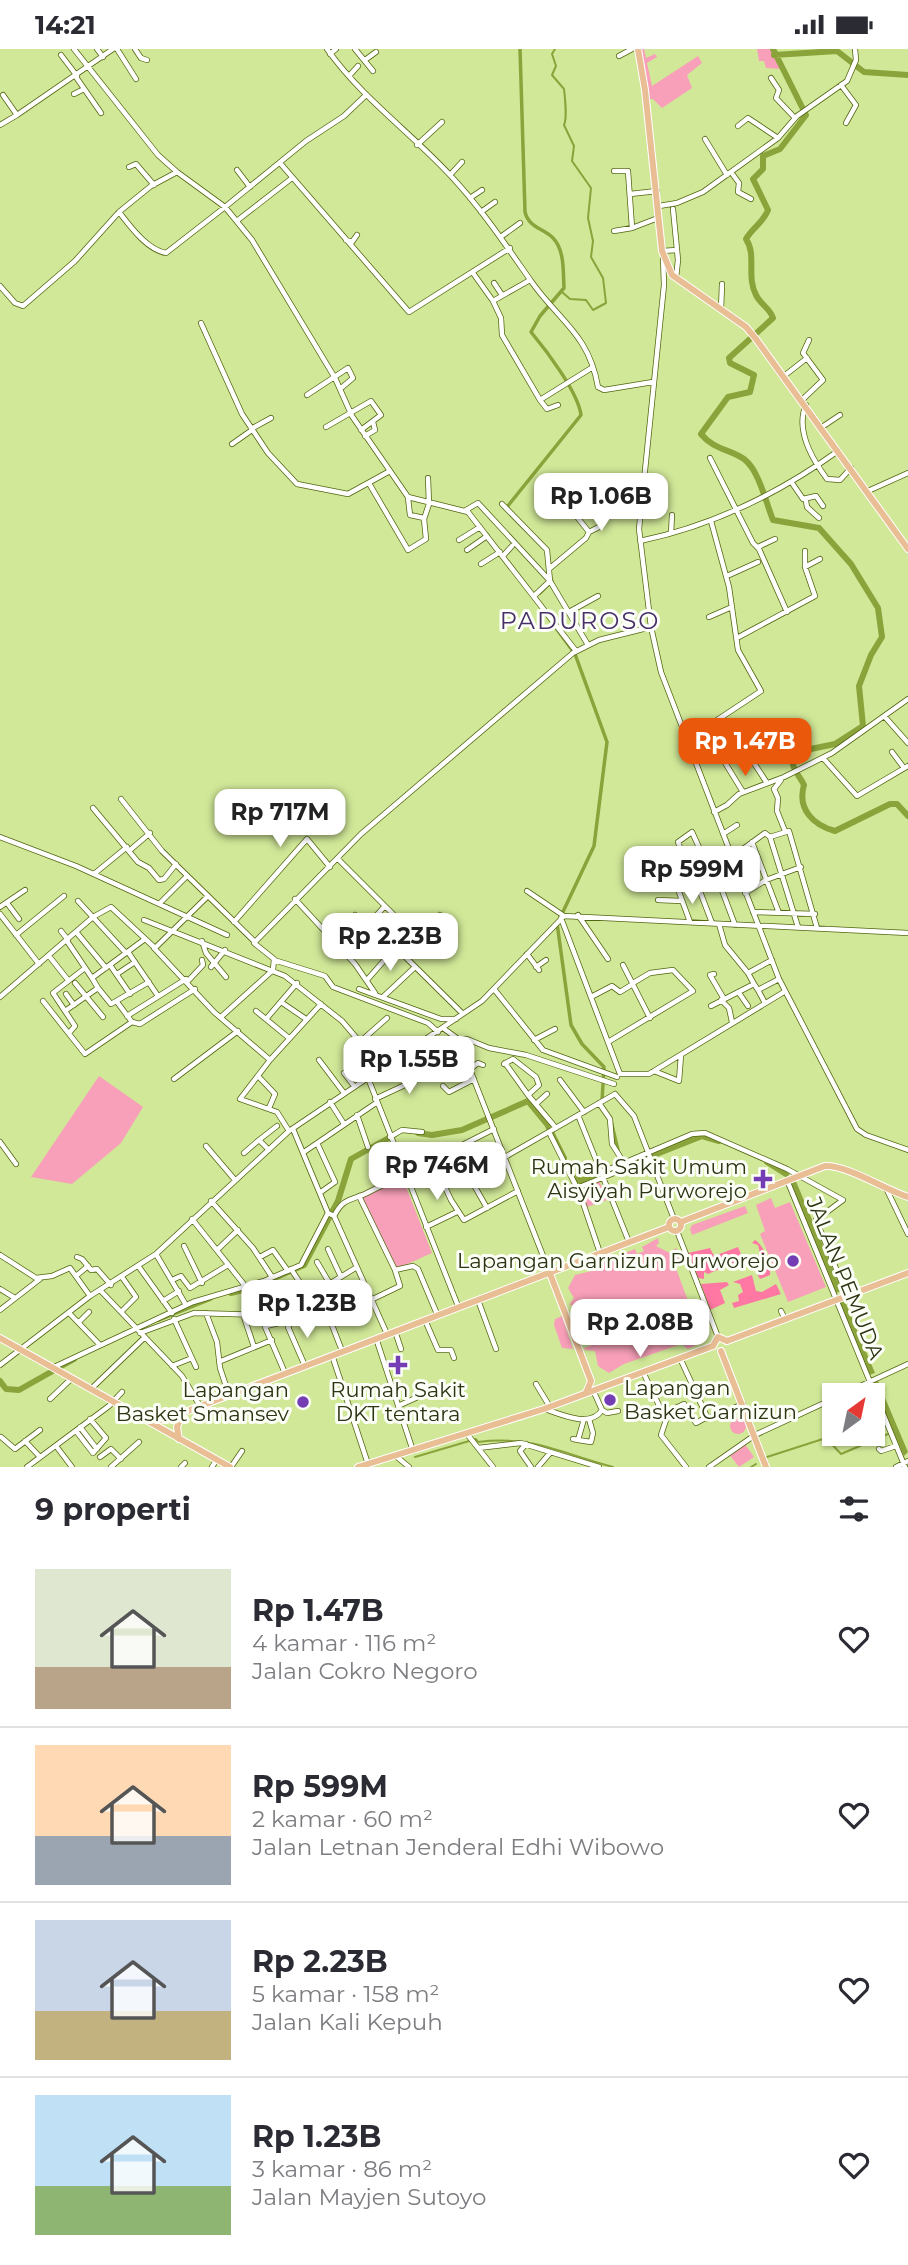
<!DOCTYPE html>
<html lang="id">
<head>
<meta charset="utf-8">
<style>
	body { margin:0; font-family:Montserrat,sans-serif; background:#f7f7f7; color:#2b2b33; height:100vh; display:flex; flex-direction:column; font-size:26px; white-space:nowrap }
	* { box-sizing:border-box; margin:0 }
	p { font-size:23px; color:#7c7c81 }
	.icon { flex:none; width:38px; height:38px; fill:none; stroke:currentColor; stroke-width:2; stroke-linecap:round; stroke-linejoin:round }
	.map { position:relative; height:1418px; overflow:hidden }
	.side { display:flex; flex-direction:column; background:#fff; flex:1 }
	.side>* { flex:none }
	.needle { width:46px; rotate:33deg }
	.tools { position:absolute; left:822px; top:1334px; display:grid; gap:14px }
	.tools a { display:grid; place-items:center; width:63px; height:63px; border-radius:0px; background:#fff; box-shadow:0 2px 5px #0004; font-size:35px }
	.price { position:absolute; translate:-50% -60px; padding:0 16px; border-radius:14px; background:#fff; color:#222; font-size:23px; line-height:46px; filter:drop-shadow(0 2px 4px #0008) }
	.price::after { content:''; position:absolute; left:50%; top:42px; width:21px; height:16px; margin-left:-10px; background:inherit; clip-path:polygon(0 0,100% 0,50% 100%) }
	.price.selected { background:#ea580c; color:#fff }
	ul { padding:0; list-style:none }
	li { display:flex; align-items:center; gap:21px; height:175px; padding:0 35px }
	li+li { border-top:2px solid #e1e1e2 }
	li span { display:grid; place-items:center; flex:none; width:196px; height:140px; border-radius:0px; color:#555 }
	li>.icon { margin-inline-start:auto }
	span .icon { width:84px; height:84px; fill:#fffc; stroke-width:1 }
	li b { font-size:30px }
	h2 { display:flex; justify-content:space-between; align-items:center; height:84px; padding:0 35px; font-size:30px }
	.status { display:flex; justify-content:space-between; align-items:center; height:49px; padding:0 35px; background:#fff; direction:ltr }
	.status svg { height:19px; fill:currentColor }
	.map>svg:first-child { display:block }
	.green { fill:#f8a0b9 }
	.forest { fill:#fe78a3 }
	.water { fill:#8aa33a }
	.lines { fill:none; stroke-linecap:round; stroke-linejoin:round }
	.stream { stroke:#8aa33a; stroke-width:2 }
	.canal { stroke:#8aa33a; stroke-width:3.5 }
	.river { stroke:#8aa33a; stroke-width:6 }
	.minor-casing { stroke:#536511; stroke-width:6 }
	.major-casing { stroke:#fff; stroke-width:8 }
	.minor { stroke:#fff; stroke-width:4.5 }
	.major { stroke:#eabe95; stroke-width:6 }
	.poi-dot { fill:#743db3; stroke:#fcfff7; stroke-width:2.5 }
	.labels { text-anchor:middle; stroke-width:6; stroke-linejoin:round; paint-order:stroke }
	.poi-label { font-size:21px; fill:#2c3414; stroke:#fcfff7; text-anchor:end }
	.street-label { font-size:21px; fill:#2c3414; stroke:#fcfff7 }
	.quarter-label { font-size:24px; letter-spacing:2px; fill:#482f69; stroke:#fcfff7 }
</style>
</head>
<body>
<div class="status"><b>14:21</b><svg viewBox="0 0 49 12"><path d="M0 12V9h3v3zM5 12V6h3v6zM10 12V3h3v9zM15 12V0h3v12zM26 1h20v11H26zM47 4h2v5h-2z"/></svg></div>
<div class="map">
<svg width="908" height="1418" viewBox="0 0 908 1418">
	<rect width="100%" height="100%" fill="#d1e898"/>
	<path class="green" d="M638,0H644L646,9L655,5L657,8L647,14L652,37L698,7L702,14L687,26L692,39L662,59L653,50H648Z
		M773,0L782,20L766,19L764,12H759L757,0Z
		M99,1027L143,1058L121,1094L72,1135L31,1128Z
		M401,1125L432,1204L394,1221L356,1146Z
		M599,1131L607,1151L584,1159L577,1139Z
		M771,1149L775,1159L790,1153L826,1238L788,1253L760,1185L765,1182L756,1156Z
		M745,1157L748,1164L692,1186L690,1180L692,1176Z
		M658,1189L659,1194L656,1197L670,1204L676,1199L680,1208L674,1214L694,1268H703L704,1284L697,1291L699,1295L688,1300L681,1295L624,1315L609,1324L598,1317L595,1302L585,1301L584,1299L592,1296L583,1279L594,1277L596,1273L591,1269L582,1276L577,1256H569L574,1249L568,1239L575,1226L600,1220L598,1214L612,1209L615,1214L620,1212L618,1207L635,1200L637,1205L644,1202L642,1198Z
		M562,1267L573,1300L562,1299L554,1276L555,1270Z
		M730 1377a8 8 0 1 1 16 0a8 8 0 1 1-16 0Z
		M744,1394L754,1408L739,1418L728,1404Z"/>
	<path class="forest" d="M755,1191C764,1196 771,1216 770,1226L760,1230L755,1221L761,1217L758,1208L760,1204L758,1196L752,1194Z
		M738,1198L743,1210L708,1225L704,1223V1230L698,1229L688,1204L710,1199L714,1207Z
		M752,1226L756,1242L762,1243L776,1235L781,1245L734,1259L732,1254L739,1252L738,1246L743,1243L740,1235L733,1233Z
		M727,1233L729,1236L720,1241L725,1254L710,1261L701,1235Z"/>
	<path class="water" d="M795,1130L842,1242L836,1244L790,1132Z
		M844,1250L875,1324L869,1326L839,1252Z
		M877,1330L908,1403L904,1407L871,1332Z"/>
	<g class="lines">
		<path class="stream" d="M555,0L552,5L556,17L552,26L564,40C565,48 567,70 564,76L574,97L572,112L591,139L588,169L593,192L591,208L603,229L606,254L593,261L586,251L570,250L562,243
			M415,1408L476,1390L478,1393C533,1386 562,1405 613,1418
			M767,1408L826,1389L841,1405L888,1385
			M751,1418L756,1415"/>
		<path class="canal" d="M507,458L581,366C578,343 546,301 531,283L540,267L564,239C563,224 565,201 553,189C543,179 529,179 525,163L520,0
			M540,544L552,532
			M534,549L575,605L607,693L594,797L561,867
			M557,874L571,976L582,995L604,1018L602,1052
			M610,1068L618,1101"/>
		<path class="river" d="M773,0L806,66L780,100L763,107V120L753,130L768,161C763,174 753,178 746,190C757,206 746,227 756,246C760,255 770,259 773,269L729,309L730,314L754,326L750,343L728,348L701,385C714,401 730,400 744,410C759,421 766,454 773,471L819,479L851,515L878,559L882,588L871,606L859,637L863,677L835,695L801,702C784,714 798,723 804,736C797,760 813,776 835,782L890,755H897L908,767
			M774,6L837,2L864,23L908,26
			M418,1084L432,1086L462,1081L528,1052L547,1075L564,1109
			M654,1106L702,1087L719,1092
			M767,1113L786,1125
			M615,1121L641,1111
			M571,1126L580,1132L605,1125
			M231,1244L251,1239L304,1216L338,1152L351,1110L394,1086
			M158,1270L210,1249
			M0,1332L6,1340L19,1341L74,1310"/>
		<g class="minor-casing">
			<path id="minor" d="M74,0L158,106L177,123
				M97,0L103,8
				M117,0L136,30
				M135,0L141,9L147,11
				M327,0C361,48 410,83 450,126C481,159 505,195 531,232C559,272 589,285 598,338L604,341L653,333
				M355,0L373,22
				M330,5L336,0
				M61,6L77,27
				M619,7L632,0
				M365,11L376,3
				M349,27L358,17
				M76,28L101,64
				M771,29L779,41L776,49L795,69
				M841,36L856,56L846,74
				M74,45L84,40
				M3,46L17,66L113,0
				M0,76L17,66
				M738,77L748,69L778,89
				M705,90L727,126
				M417,96L442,73
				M280,114L409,263L510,199
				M129,118L136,115L154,136
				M237,121L250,138
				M614,122H628L632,179
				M731,123L739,134L738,143L751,150
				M450,126L462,113
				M630,145L657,142
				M470,149L482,141
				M659,157L677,154L703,143L778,89L797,67L847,32L856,11L855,0
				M673,160L678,211L676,229
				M119,163C130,177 147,201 166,204L225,158L252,191L335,329L352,367L408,448L468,463L576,602
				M481,163L495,153
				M238,171L292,129
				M614,182L632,179L658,169
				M502,187L520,174
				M346,191L352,193L357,186
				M662,202L677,201
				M663,208L664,236L639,480L651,578L661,623L779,930L857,1080L866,1086L908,1101
				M473,224L493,252L501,269L502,286L540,351L547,360L558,356
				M494,234L502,246
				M0,237L15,254L23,257L75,212L119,163L151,137L177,123L225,158L306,92L344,67L366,46
				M493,252L530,231
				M721,261L722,235
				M201,274L242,365L268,404L297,435L348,445L390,422
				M784,327L807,309
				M307,346L348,319L353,329L340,340
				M540,351L593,318
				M802,351L823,331L803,304L809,291
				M806,356C795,381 812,410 827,430L840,431L851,419
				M326,378L371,352L381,366L361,381
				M822,378L840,366
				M251,380L271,369
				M365,387L375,381L373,373
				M232,395L252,381
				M710,409L753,494L759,500L787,563
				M428,429L429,455
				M792,434L803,450L816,447L823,457
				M370,436L408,501L426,490L424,470L429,455
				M868,442L908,424
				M408,449L410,466L424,469
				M806,452L807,458L819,469
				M502,455L547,501L550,532L588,596
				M466,461L478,454L550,532L534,547
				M589,483L601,477
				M671,484L672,466
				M459,491L480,478
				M640,492C712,477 778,445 838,402
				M758,498L775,490
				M467,501L487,487
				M503,507L512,497
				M481,515L500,503
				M805,518L820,510
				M549,520L586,489L589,483L558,444
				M727,527L758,513
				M569,563L598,547
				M709,568L732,558
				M737,589L815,547L805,518V502
				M885,668L908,694
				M690,689L761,642L738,601L729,538L711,472
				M716,699L743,743
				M892,703L904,719
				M823,709L857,747L908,717
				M752,711L767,734
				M781,731L774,740L778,749L777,762L785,782
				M121,750L162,802L208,847
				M93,759L138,813L149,819L159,831L164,830L176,815
				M714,763L727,756L739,745L784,728L832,704L908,650
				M723,785L737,776
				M0,788L76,817L227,886
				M770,788L798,878
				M752,793L779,864
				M129,802L150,784
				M732,808L765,784L770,788L789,782L817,879
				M338,810L419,891
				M94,825L127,798
				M717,828L735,876
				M692,832L678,793L692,783L713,829
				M696,832L712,874
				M527,842L564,867
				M745,844L766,831L801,818
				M295,850L355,915L375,944
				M658,851L682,852
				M78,852L126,904
				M7,854L19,870
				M160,854L187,827
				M0,858L25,841
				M753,863L815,865
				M0,865L39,915
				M578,866L608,910
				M561,869L620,1025
				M144,871L285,927L342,972L383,1020
				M234,873L307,790L330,818
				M690,873L679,843L683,835L738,823
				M371,874L463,965
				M719,875L725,896L748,924
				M61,882L68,891
				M77,884L106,919
				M16,886L64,847
				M332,890L355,866
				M67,892L92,929
				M202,892L206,904L226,928
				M254,894L274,910L273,921
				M154,899L214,963L270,1011L321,955
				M128,903L158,947
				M342,904L384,858
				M527,905L539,921
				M49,907L68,931
				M405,908L440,866
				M274,911L325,927L333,938L428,974L438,983
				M110,916L130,945
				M623,916L650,969
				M211,918L225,901
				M536,918L546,911
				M117,925L135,913
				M714,925L710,926L724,950
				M367,931L396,898
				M188,932L203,916L202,911
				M75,934L103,968
				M754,935L758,941L779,930
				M98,939L111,955L149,933
				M359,940L441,970H456
				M494,940L543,1001L617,1028
				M758,941L765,954
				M739,944L748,957
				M66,945L74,956
				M0,948L93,868L111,858L155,899L208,847L255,893L361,785L573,604L599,591L651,578
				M383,948L415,918
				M591,948L612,937L620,943L633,935
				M721,951L729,959L732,973
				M43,952L85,1005L132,973L140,975L195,940
				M117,953L132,973
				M281,953L306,970
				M711,957L754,935L748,924L772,911
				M65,962L53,944L85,919
				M256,962L289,989
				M127,967L186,930
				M221,968L273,921
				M267,969L297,934
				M443,979L458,990L549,1222
				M69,984L75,977L65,962L98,939L92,929L145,890
				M459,990H467L489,999L526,1006L614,1035
				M534,991L555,980
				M361,992L387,969
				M608,993L693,942L673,921L650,924L633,934
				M270,1011L240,1050L277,1063L289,1082
				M319,1011L344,1044
				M505,1014L528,1046
				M504,1015L513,1010L536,1028L539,1036L528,1046L556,1079
				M470,1020L478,1014L483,1016
				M654,1022L679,1032L681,1006
				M344,1024L354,1037
				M620,1025H649L784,943
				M258,1027L275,1045L269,1059
				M368,1029L458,1257
				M174,1030L238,982
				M560,1031L584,1063
				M443,1037L449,1043L474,1030
				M615,1045L634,1067L674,1170
				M375,1050L437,1021
				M330,1053L344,1075
				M537,1054L547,1045
				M599,1054L610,1070L612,1095L624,1114
				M357,1066L368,1098
				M578,1066L629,1193
				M293,1080L328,1164L334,1167L387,1285
				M549,1083L580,1145L600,1204
				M390,1088L402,1081L422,1083
				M0,1093L16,1115
				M318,1096L335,1133L321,1143
				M206,1097L235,1131
				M269,1101L259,1091L277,1077
				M304,1103L376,1054
				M244,1104L259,1091
				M505,1108L615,1045
				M432,1110L451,1151L464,1171L518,1142
				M375,1117L384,1135
				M600,1124L692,1085L705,1084L787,1120L843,1151L816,1171L847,1246
				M480,1130L473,1115L502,1101
				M787,1131L905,1418
				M475,1138L487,1159
				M577,1139L651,1109
				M886,1139L908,1185
				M359,1147L395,1221L413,1217L418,1220L437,1265
				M211,1152L253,1199L272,1228
				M334,1167C343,1150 348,1152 365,1145L494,1080
				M192,1170L250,1243L285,1324
				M426,1178L457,1163
				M677,1182L718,1288
				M184,1197L202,1234
				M328,1200L341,1228
				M217,1201L238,1181
				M156,1205L186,1256
				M0,1206L36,1229L52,1227L70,1219L90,1247
				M77,1208L82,1210L91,1221L97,1220L111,1236
				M260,1208L273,1201L288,1222
				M317,1213L330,1235
				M139,1218L172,1264
				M291,1220L320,1264L345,1253L349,1259H354L400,1237L395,1221
				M76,1227L88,1217
				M172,1231L181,1227L190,1239L228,1216
				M0,1240L15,1249
				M100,1241L182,1327L200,1357
				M308,1248L357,1218
				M478,1251L496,1300
				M163,1252L179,1242
				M0,1261L40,1230
				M781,1262L785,1270
				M121,1263L136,1248L122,1228
				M327,1263L342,1302
				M69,1264L99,1295
				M206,1264L217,1293L220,1319L229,1346
				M297,1265L288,1278L305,1317
				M244,1268L254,1298
				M174,1270L196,1318
				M425,1271L438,1301H451L454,1309
				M79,1273L89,1263
				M266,1277L279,1274L291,1254L306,1244
				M395,1282L401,1300
				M140,1284L194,1264L261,1266
				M376,1289L413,1402
				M332,1306L368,1415
				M680,1309L708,1370L743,1355
				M221,1312L272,1291
				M0,1316L90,1247L156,1205L289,1082L482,952L564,867L908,884
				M172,1317L192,1309
				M52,1319L193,1253L264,1232L301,1216L328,1164
				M643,1323L666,1371L661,1386L686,1418
				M536,1335L550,1358
				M91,1340L144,1289
				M593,1341L602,1361
				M841,1346L908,1315
				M50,1350L71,1330
				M398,1357L442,1337
				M545,1360C562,1366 591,1379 602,1361
				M602,1361L607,1364L618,1362
				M663,1365L684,1355L696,1374L707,1368
				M80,1378L97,1400
				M76,1382L93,1404L106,1389L90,1370
				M467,1385L493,1418
				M1,1388L15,1400L40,1381
				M573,1390L578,1391L584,1370
				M578,1391L591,1393L593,1384L589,1370
				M25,1392L40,1408
				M526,1395L520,1402L531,1418
				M56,1397L72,1418
				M478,1399L521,1394L599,1418
				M879,1400L881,1402L896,1397
				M100,1408L111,1400L121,1410
				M397,1408L409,1418
				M27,1418L109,1357L122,1343
				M111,1418L139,1393
				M181,1418L185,1414
				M212,1418L217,1410
				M231,1418L242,1402
				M538,1418L550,1404
				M709,1418L755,1386L835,1349
				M896,1418L908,1412"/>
		</g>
		<g class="major-casing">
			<path id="major" d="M638,0L645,41L662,202L672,226L746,278L756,290L908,500
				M669 1176a6 6 0 1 1 12 0a6 6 0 1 1-12 0Z
				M681,1173L825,1117C847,1116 886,1141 908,1148
				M549,1222L591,1332L586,1344
				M0,1289L230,1418
				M727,1292L908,1224
				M713,1297L718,1288L727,1292
				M721,1302L766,1418
				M141,1368L161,1371L172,1368L669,1178
				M179,1390L177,1378L183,1363
				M358,1418L544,1360L713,1297"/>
		</g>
		<use href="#minor" class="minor"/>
		<use href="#major" class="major"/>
	</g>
	<g class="poi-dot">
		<path d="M759.5 1119.5h7v7h7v7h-7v7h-7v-7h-7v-7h7z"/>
		<circle cx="793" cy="1212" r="7"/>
		<path d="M394.5 1305.5h7v7h7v7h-7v7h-7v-7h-7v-7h7z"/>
		<circle cx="610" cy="1351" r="7"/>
		<circle cx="303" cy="1353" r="7"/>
	</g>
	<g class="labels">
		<g class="poi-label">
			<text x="747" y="1125">Rumah Sakit Umum<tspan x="747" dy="24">Aisyiyah Purworejo</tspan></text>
			<text x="779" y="1219">Lapangan Garnizun Purworejo</text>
			<text x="624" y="1346" text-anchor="start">Lapangan<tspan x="624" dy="24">Basket Garnizun</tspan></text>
			<text x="289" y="1348">Lapangan<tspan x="289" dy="24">Basket Smansev</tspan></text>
			<text x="398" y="1348" text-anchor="middle">Rumah Sakit<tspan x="398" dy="24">DKT tentara</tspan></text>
		</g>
		<g class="street-label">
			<text transform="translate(845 1229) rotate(68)" y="7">JALAN PEMUDA</text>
		</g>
		<g class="quarter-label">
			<text x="580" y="580">PADUROSO</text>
		</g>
	</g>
</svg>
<div class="tools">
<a><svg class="needle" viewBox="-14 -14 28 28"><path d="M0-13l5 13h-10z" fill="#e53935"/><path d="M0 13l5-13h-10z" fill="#7c7c81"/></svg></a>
</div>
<b class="price" style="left:601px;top:484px">Rp 1.06B</b>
<b class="price selected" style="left:745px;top:729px">Rp 1.47B</b>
<b class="price" style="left:280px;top:800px">Rp 717M</b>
<b class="price" style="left:692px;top:857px">Rp 599M</b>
<b class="price" style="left:390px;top:924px">Rp 2.23B</b>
<b class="price" style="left:409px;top:1047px">Rp 1.55B</b>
<b class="price" style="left:437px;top:1153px">Rp 746M</b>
<b class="price" style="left:307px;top:1291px">Rp 1.23B</b>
<b class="price" style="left:640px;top:1310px">Rp 2.08B</b>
</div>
<section class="side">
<h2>9 properti<svg class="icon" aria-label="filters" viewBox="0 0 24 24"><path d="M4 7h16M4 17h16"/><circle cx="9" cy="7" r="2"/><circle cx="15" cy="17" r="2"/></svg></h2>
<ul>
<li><span style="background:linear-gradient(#dfe7d0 70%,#b9a48a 0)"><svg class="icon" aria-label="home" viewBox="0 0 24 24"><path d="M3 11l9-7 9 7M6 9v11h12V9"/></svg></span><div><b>Rp 1.47B</b><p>4 kamar · 116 m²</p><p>Jalan Cokro Negoro</p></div><svg class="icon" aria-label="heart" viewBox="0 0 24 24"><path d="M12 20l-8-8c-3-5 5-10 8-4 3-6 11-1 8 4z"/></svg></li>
<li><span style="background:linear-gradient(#ffd9b3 65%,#9aa5b1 0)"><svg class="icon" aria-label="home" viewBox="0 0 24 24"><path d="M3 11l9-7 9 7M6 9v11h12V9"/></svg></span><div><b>Rp 599M</b><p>2 kamar · 60 m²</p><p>Jalan Letnan Jenderal Edhi Wibowo</p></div><svg class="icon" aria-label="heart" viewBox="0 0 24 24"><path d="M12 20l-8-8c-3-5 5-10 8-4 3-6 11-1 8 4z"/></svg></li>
<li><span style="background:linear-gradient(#c9d6e8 65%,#c2b280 0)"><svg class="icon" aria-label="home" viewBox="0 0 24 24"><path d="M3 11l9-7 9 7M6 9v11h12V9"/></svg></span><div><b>Rp 2.23B</b><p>5 kamar · 158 m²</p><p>Jalan Kali Kepuh</p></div><svg class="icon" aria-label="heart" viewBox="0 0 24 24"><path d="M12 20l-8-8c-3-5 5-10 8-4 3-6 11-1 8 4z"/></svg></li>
<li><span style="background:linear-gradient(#bfe0f5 65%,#8fb573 0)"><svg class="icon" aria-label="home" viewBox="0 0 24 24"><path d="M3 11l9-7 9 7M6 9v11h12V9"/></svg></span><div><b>Rp 1.23B</b><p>3 kamar · 86 m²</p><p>Jalan Mayjen Sutoyo</p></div><svg class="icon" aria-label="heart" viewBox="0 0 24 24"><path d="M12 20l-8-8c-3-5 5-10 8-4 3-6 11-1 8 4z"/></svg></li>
</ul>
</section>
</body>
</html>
